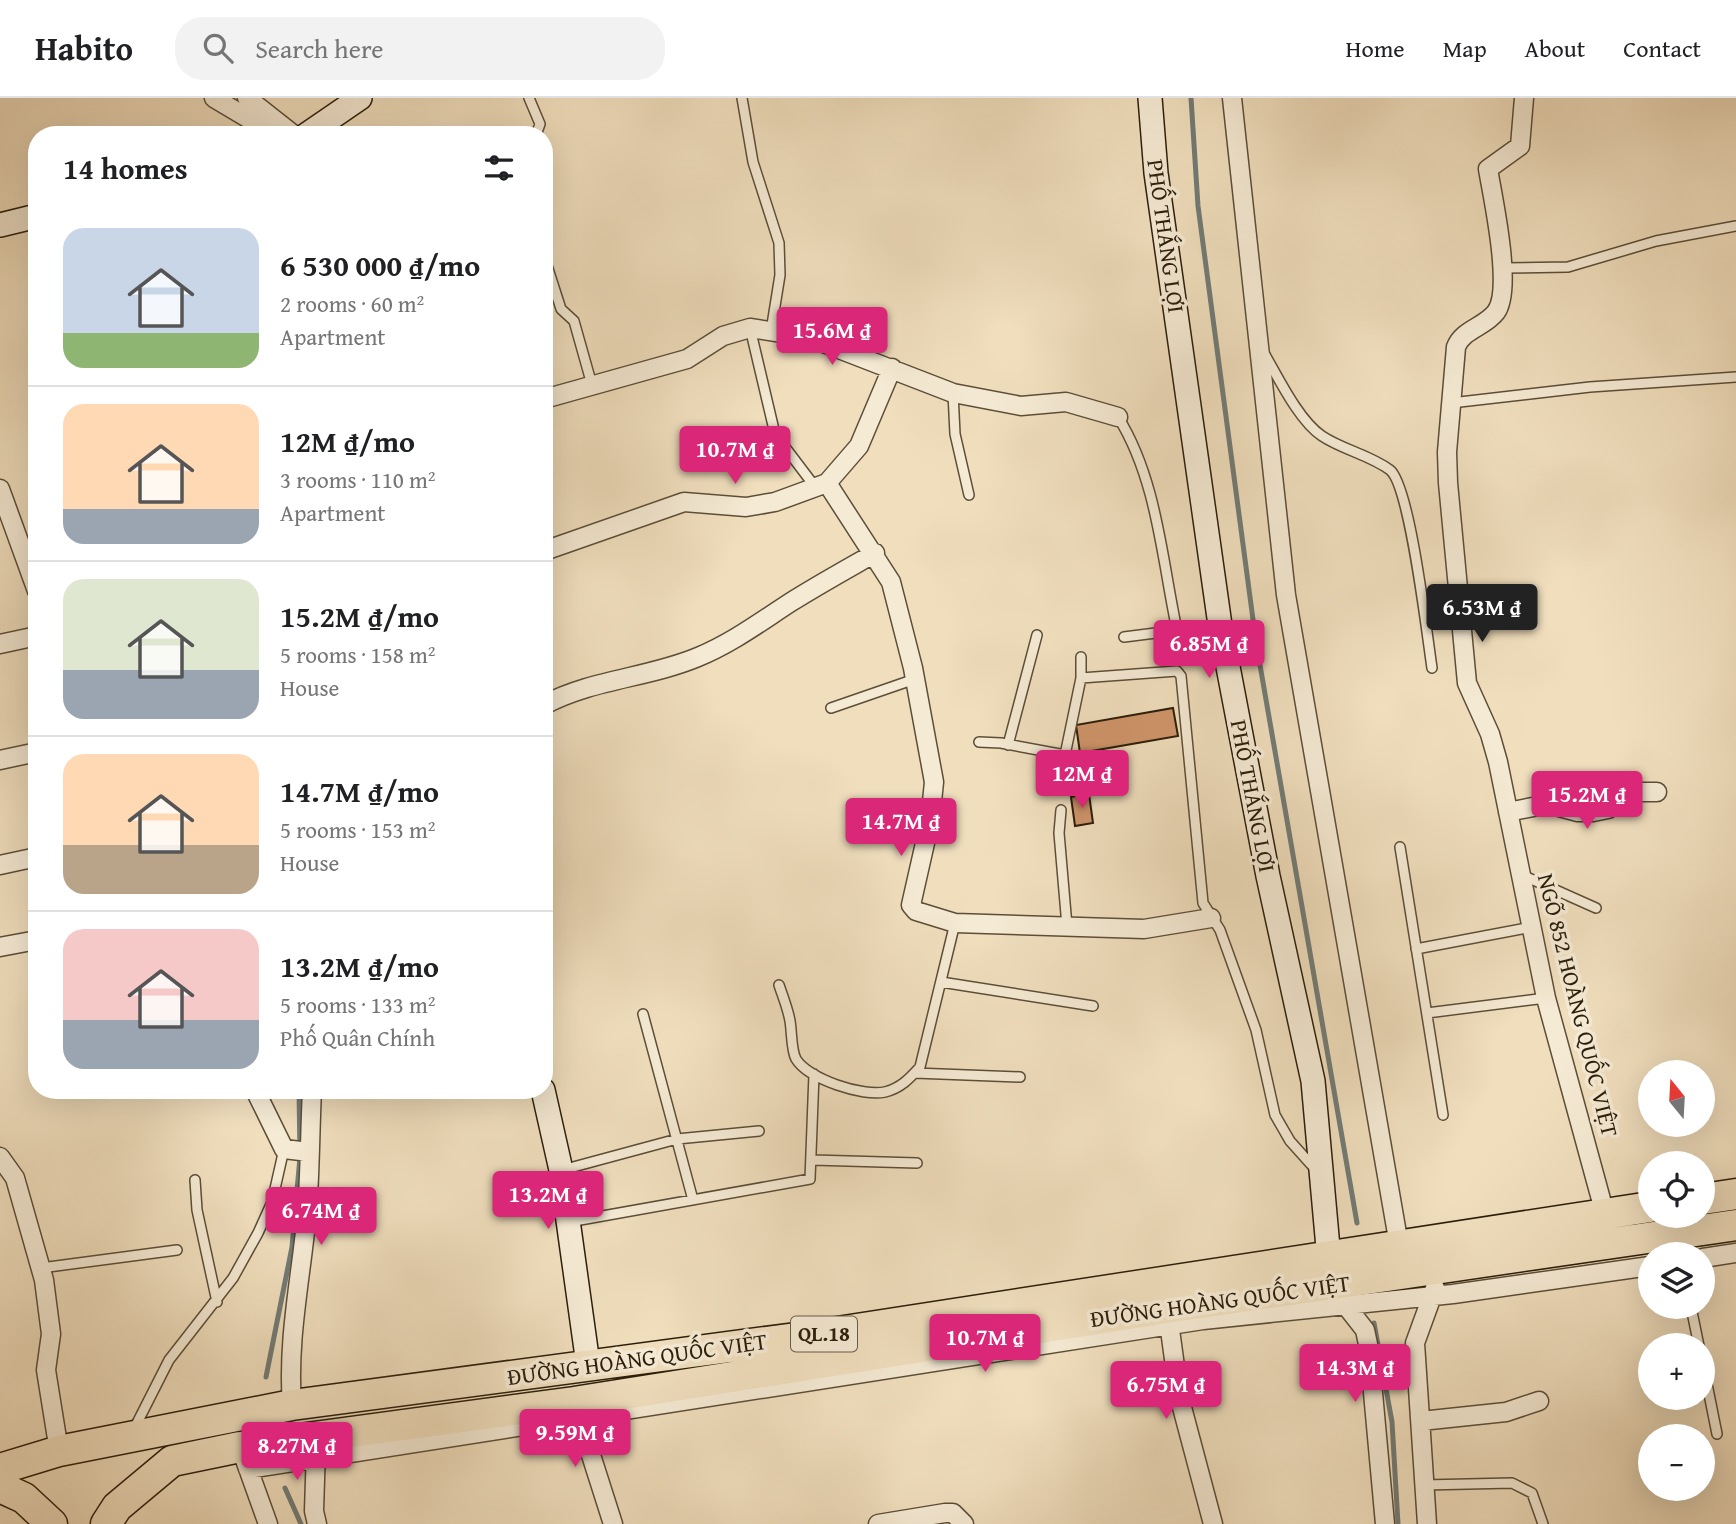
<!DOCTYPE html>
<html lang="en">
<head>
<meta charset="utf-8">
<style>
	body { margin:0; font-family:"Gentium Book Plus",serif; background:#f2f2f2; color:#202124; height:100vh; display:flex; flex-direction:column; font-size:26px; white-space:nowrap }
	* { box-sizing:border-box; margin:0 }
	p { font-size:23px; color:#757577 }
	.icon { flex:none; width:38px; height:38px; fill:none; stroke:currentColor; stroke-width:2; stroke-linecap:round; stroke-linejoin:round }
	.map { position:relative; flex:1; overflow:hidden }
	.panel { position:absolute; left:28px; top:28px; width:525px; height:973px; display:flex; flex-direction:column; background:#fff; border-radius:28px; box-shadow:0 7px 28px #0002 }
	.panel>* { flex:none }
	.needle { width:46px; rotate:342deg }
	.buttons { position:absolute; left:1638px; top:962px; display:grid; gap:14px }
	.buttons a { display:grid; place-items:center; width:77px; height:77px; border-radius:50%; background:#fff; box-shadow:0 7px 28px #0002; font-size:35px }
	.price { position:absolute; translate:-50% -60px; padding:0 16px; border-radius:7px; background:#db2777; color:#fff; font-size:23px; line-height:46px; filter:drop-shadow(0 2px 4px #0008) }
	.price::after { content:''; position:absolute; left:50%; top:42px; width:21px; height:16px; margin-left:-10px; background:inherit; clip-path:polygon(0 0,100% 0,50% 100%) }
	.price.selected { background:#222; color:#fff }
	ul { padding:0; list-style:none }
	li { display:flex; align-items:center; gap:21px; height:175px; padding:0 35px }
	li+li { border-top:2px solid #e0e0e0 }
	li span { display:grid; place-items:center; flex:none; width:196px; height:140px; border-radius:21px; color:#555 }
	li>.icon { margin-inline-start:auto }
	span .icon { width:84px; height:84px; fill:#fffc; stroke-width:1 }
	li b { font-size:30px }
	h2 { display:flex; justify-content:space-between; align-items:center; height:84px; padding:0 35px; font-size:30px }
	header { display:flex; align-items:center; gap:42px; box-sizing:border-box; height:98px; padding:0 35px; background:#fff; border-bottom:2px solid #e0e0e0 }
	header strong { font-size:33px }
	nav { display:flex; gap:38px; margin-inline-start:auto; font-size:24px }
	.search { width:490px; height:63px; background:#f2f2f2; display:flex; align-items:center; gap:18px; box-sizing:border-box; padding:0 24px; border-radius:28px; color:#757577; font-size:26px }
	.map>svg:first-child { display:block }
	.lines { fill:none; stroke-linecap:round; stroke-linejoin:round }
	.stream { stroke:#727b76; stroke-width:5 }
	.building { fill:#d0956b; stroke:#2b1e0c; stroke-width:2 }
	.lane-casing { stroke:#5c4e38; stroke-width:12 }
	.street-casing { stroke:#5c4e38; stroke-width:21 }
	.secondary-casing { stroke:#2b1e0c; stroke-width:26 }
	.highway-casing { stroke:#2b1e0c; stroke-width:33 }
	.lane { stroke:#f5ead4; stroke-width:9 }
	.street { stroke:#f5ead4; stroke-width:18 }
	.secondary { stroke:#f5ead4; stroke-width:23 }
	.highway { stroke:#f0debd; stroke-width:30 }
	.labels { text-anchor:middle; stroke-width:7; stroke-linejoin:round; paint-order:stroke }
	.shield { fill:#f5ead4; stroke:#685b48; stroke-width:2 }
	.shield-label { font-size:21px; font-weight:bold; fill:#2b1e0c }
	.street-label { font-size:23px; fill:#2b1e0c; stroke:#f5ead4 }
</style>
</head>
<body>
<header>
<strong>Habito</strong>
<div class="search"><svg class="icon" aria-label="search" viewBox="0 0 24 24"><circle cx="10" cy="10" r="6"/><path d="M15 15l6 6"/></svg>Search here</div>
<nav><a>Home</a><a>Map</a><a>About</a><a>Contact</a></nav>
</header>
<div class="map">
<svg width="1736" height="1426" viewBox="0 0 1736 1426">
	<rect width="100%" height="100%" fill="#f0debd"/>
	<filter id="stains"><feTurbulence type="fractalNoise" baseFrequency=".00286" numOctaves="4"/><feColorMatrix values="0 0 0 0 .2 0 0 0 0 .09 0 0 0 0 .02 0 0 0 .5 -.17"/></filter>
	<radialGradient id="worn" r=".72"><stop offset=".6" stop-color="#630" stop-opacity="0"/><stop offset="1" stop-color="#630" stop-opacity=".3"/></radialGradient>
	<g class="lines">
		<path class="stream" d="M1191,0L1198,108L1256,544L1357,1125
			M1374,1225L1392,1324L1398,1426
			M266,1279L292,1149L300,1059L299,992
			M285,1390L301,1426"/>
	</g>
	<path class="building" d="M1173,610L1178,638L1080,655L1076,627Z
		M1089,696L1093,725L1075,728L1071,699Z"/>
	<g class="lines">
		<g class="lane-casing">
			<path id="lane" d="M529,0L540,26L536,37
				M742,0L753,64L779,145L780,177L771,233
				M544,158L561,211L574,223L592,287
				M1502,170L1568,169L1656,143L1736,128
				M750,230L775,336L816,390
				M1264,255C1278,279 1299,323 1322,338C1343,352 1370,357 1390,372C1410,388 1427,537 1432,570
				M953,295L955,336L969,397
				M1451,305L1590,289L1736,279
				M1118,319C1157,381 1162,462 1177,532
				M1124,539L1219,527
				M1081,580L1177,573L1181,578L1203,805L1220,832L1256,932L1275,1017L1290,1043L1316,1072
				M831,610L915,581
				M979,644L1001,645L1065,657L1081,580V559
				M1008,647L1037,537
				M1061,712L1059,735L1067,828
				M1400,749L1443,1017
				M1522,777L1596,810
				M1416,851L1532,829
				M941,884L1093,908
				M779,887C783,899 788,911 790,923C792,934 791,952 796,961C808,981 863,999 885,994C901,990 910,980 920,969L955,825
				M1427,915L1546,900
				M643,916L693,1102
				M915,975L1020,979
				M813,1062L917,1065
				M562,1072L677,1041L759,1033
				M195,1082L197,1112L217,1204
				M569,1124L810,1081L814,976
				M1677,1141L1681,1157
				M41,1170L177,1152
				M1691,1209L1699,1248
				M1703,1266L1717,1336
				M133,1333L169,1262L233,1180L258,1135L272,1104L284,1051
				M1424,1387L1512,1385L1532,1395L1543,1426"/>
		</g>
		<g class="street-casing">
			<path id="street" d="M214,0L276,37
				M247,0L294,37
				M1232,0L1286,497L1399,1147
				M1524,0L1520,48L1488,71C1493,101 1513,191 1496,214C1485,229 1463,231 1456,249L1447,354L1448,385L1467,585L1490,636L1498,664L1546,900L1605,1116
				M544,301L687,261L723,238L750,230L808,239L953,295L1021,308L1066,304L1118,319
				M827,385L891,484L913,570L934,684L930,723L911,807L916,813L955,825L1144,831L1211,820
				M0,391L37,493
				M544,453L684,404L746,409L775,404L827,385L859,348L892,270
				M0,546L37,538
				M544,607C593,581 648,580 698,559C732,545 760,524 791,504C818,487 847,471 875,455
				M0,662L37,654
				M1508,714L1548,706L1578,714H1593L1608,711L1635,694H1657
				M0,767L37,759
				M0,849L37,842
				M255,992L284,1051L309,1054
				M0,1059L15,1080L44,1182L51,1236L46,1272L59,1353
				M1703,1160L1736,1155
				M1343,1204L1365,1232L1369,1251L1385,1426
				M1168,1217L1179,1298L1213,1426
				M292,1307C287,1242 301,1180 307,1115C310,1075 310,1033 312,992
				M576,1310L613,1426
				M1421,1323L1506,1314L1539,1303
				M316,1350L314,1413L317,1426
				M245,1362L268,1426
				M248,1371L1203,1222L1453,1196L1650,1168
				M878,1426L945,1415H953L964,1426
				M1427,1426L1415,1245L1435,1190"/>
		</g>
		<g class="secondary-casing">
			<path id="secondary" d="M1150,0L1156,75L1220,527L1268,778L1313,983L1330,1172
				M306,37L360,0
				M0,127L37,118
				M543,992L561,1072L588,1266"/>
		</g>
		<g class="highway-casing">
			<path id="highway" d="M1703,1101L1736,1096
				M0,1371L59,1353L292,1307L811,1238L1650,1109
				M0,1389L24,1400L52,1426
				M106,1426L117,1409L172,1363L240,1349L574,1304L1167,1210L1736,1127"/>
		</g>
		<use href="#lane" class="lane"/>
		<use href="#street" class="street"/>
		<use href="#secondary" class="secondary"/>
		<use href="#highway" class="highway"/>
	</g>
	<g class="labels">
		<rect class="shield" x="791" y="1218.5" width="66" height="35" rx="5"/>
		<g class="shield-label">
			<text x="824" y="1243">QL.18</text>
		</g>
		<g class="street-label">
			<text transform="translate(1166 138) rotate(82)" y="8">PHỐ THẮNG LỢI</text>
			<text transform="translate(1253 698) rotate(79)" y="8">PHỐ THẮNG LỢI</text>
			<text transform="translate(1578 907) rotate(76)" y="8">NGÕ 852 HOÀNG QUỐC VIỆT</text>
			<text transform="translate(1220 1203) rotate(-8)" y="8">ĐƯỜNG HOÀNG QUỐC VIỆT</text>
			<text transform="translate(637 1261) rotate(-8)" y="8">ĐƯỜNG HOÀNG QUỐC VIỆT</text>
		</g>
	</g>
	<rect width="100%" height="100%" filter="url(#stains)"/>
	<rect width="100%" height="100%" fill="url(#worn)"/>
</svg>
<div class="buttons">
<a><svg class="needle" viewBox="-14 -14 28 28"><path d="M0-13l5 13h-10z" fill="#e53935"/><path d="M0 13l5-13h-10z" fill="#757577"/></svg></a>
<a><svg class="icon" aria-label="locate" viewBox="0 0 24 24"><circle cx="12" cy="12" r="6"/><path d="M12 2v4M12 18v4M2 12h4M18 12h4"/></svg></a>
<a><svg class="icon" aria-label="layers" viewBox="0 0 24 24"><path d="M12 4l9 5-9 5-9-5zM3 14l9 5 9-5"/></svg></a>
<a>+</a>
<a>−</a>
</div>
<b class="price" style="left:832px;top:269px">15.6M ₫</b>
<b class="price" style="left:735px;top:388px">10.7M ₫</b>
<b class="price selected" style="left:1482px;top:546px">6.53M ₫</b>
<b class="price" style="left:1209px;top:582px">6.85M ₫</b>
<b class="price" style="left:1082px;top:712px">12M ₫</b>
<b class="price" style="left:1587px;top:733px">15.2M ₫</b>
<b class="price" style="left:901px;top:760px">14.7M ₫</b>
<b class="price" style="left:548px;top:1133px">13.2M ₫</b>
<b class="price" style="left:321px;top:1149px">6.74M ₫</b>
<b class="price" style="left:985px;top:1276px">10.7M ₫</b>
<b class="price" style="left:1355px;top:1306px">14.3M ₫</b>
<b class="price" style="left:1166px;top:1323px">6.75M ₫</b>
<b class="price" style="left:575px;top:1371px">9.59M ₫</b>
<b class="price" style="left:297px;top:1384px">8.27M ₫</b>
<section class="panel">
<h2>14 homes<svg class="icon" aria-label="filters" viewBox="0 0 24 24"><path d="M4 7h16M4 17h16"/><circle cx="9" cy="7" r="2"/><circle cx="15" cy="17" r="2"/></svg></h2>
<ul>
<li><span style="background:linear-gradient(#c9d6e8 75%,#8fb573 0)"><svg class="icon" aria-label="home" viewBox="0 0 24 24"><path d="M3 11l9-7 9 7M6 9v11h12V9"/></svg></span><div><b>6 530 000 ₫/mo</b><p>2 rooms · 60 m²</p><p>Apartment</p></div></li>
<li><span style="background:linear-gradient(#ffd9b3 75%,#9aa5b1 0)"><svg class="icon" aria-label="home" viewBox="0 0 24 24"><path d="M3 11l9-7 9 7M6 9v11h12V9"/></svg></span><div><b>12M ₫/mo</b><p>3 rooms · 110 m²</p><p>Apartment</p></div></li>
<li><span style="background:linear-gradient(#dfe7d0 65%,#9aa5b1 0)"><svg class="icon" aria-label="home" viewBox="0 0 24 24"><path d="M3 11l9-7 9 7M6 9v11h12V9"/></svg></span><div><b>15.2M ₫/mo</b><p>5 rooms · 158 m²</p><p>House</p></div></li>
<li><span style="background:linear-gradient(#ffd9b3 65%,#b9a48a 0)"><svg class="icon" aria-label="home" viewBox="0 0 24 24"><path d="M3 11l9-7 9 7M6 9v11h12V9"/></svg></span><div><b>14.7M ₫/mo</b><p>5 rooms · 153 m²</p><p>House</p></div></li>
<li><span style="background:linear-gradient(#f6c9c9 65%,#9aa5b1 0)"><svg class="icon" aria-label="home" viewBox="0 0 24 24"><path d="M3 11l9-7 9 7M6 9v11h12V9"/></svg></span><div><b>13.2M ₫/mo</b><p>5 rooms · 133 m²</p><p>Phố Quân Chính</p></div></li>
</ul>
</section>
</div>
</body>
</html>
